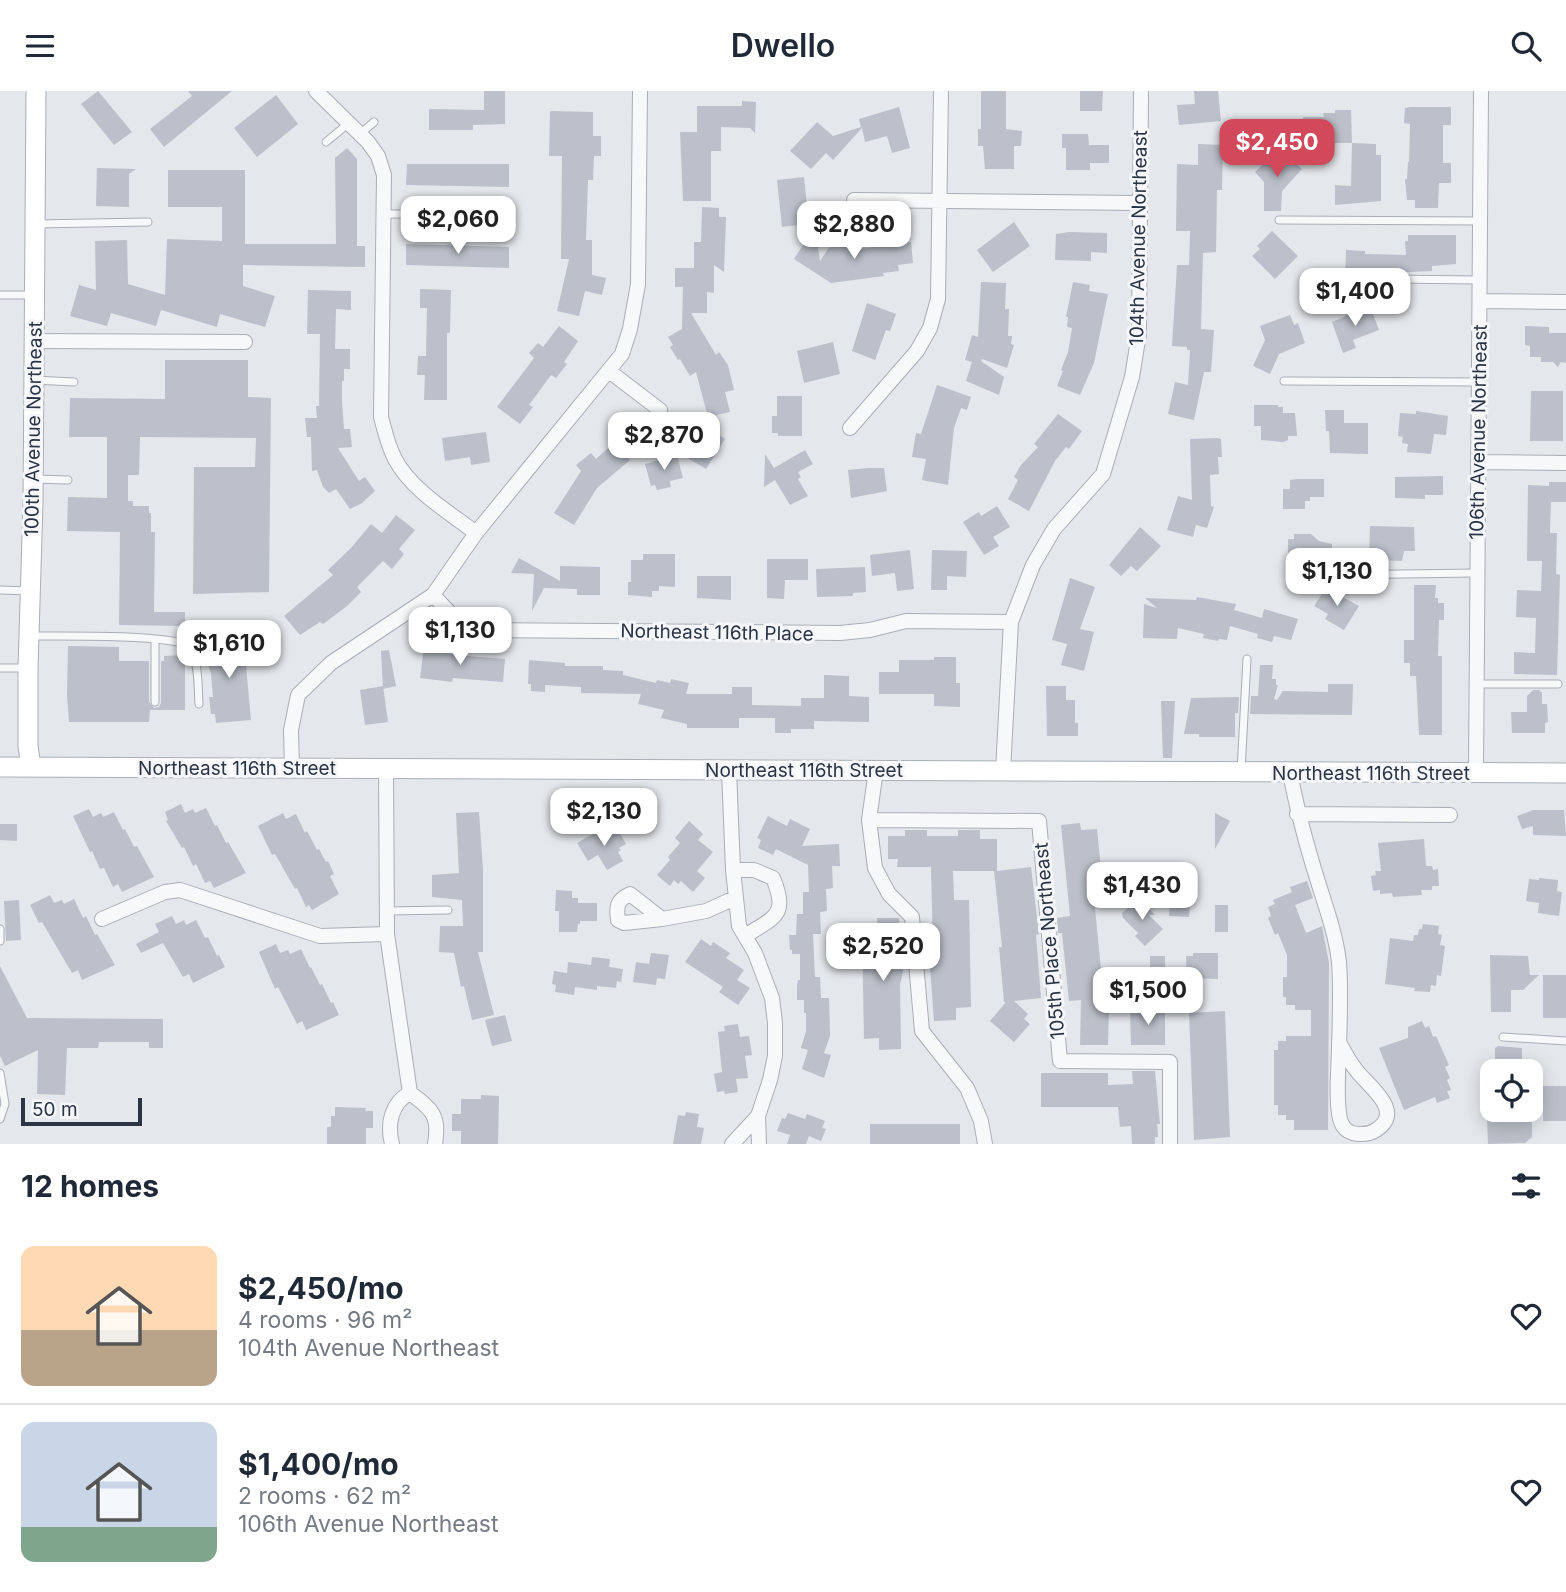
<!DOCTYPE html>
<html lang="en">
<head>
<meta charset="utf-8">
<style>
	body { margin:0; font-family:Inter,sans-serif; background:#f2f2f3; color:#1f2937; height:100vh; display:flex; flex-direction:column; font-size:26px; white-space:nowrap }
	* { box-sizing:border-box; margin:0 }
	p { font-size:23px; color:#747a83 }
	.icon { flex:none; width:38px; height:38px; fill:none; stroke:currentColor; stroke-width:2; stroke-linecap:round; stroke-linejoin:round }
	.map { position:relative; height:1053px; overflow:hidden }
	.sheet { display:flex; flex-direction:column; background:#fff; flex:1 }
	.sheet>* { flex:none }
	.fabs { position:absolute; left:1480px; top:968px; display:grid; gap:14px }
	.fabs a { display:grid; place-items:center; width:63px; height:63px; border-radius:14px; background:#fff; box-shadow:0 4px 18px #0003; font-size:35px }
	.scale { position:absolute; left:21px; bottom:18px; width:121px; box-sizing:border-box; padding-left:7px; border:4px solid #2b3445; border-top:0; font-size:19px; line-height:24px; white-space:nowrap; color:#2b3445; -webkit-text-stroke:5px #f4f6f9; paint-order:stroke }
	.price { position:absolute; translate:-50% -60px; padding:0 16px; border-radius:14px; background:#fff; color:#222; font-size:23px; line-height:46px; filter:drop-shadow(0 2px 4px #0008) }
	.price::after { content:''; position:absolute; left:50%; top:42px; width:21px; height:16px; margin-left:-10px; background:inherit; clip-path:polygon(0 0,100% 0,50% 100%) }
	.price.active { background:#d1495b; color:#fff }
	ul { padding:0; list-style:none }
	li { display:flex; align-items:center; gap:21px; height:175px; padding:0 21px }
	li+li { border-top:2px solid #e0e1e3 }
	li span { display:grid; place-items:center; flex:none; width:196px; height:140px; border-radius:14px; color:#555 }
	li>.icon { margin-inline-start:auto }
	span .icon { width:84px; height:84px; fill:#fffc; stroke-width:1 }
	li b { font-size:30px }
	h2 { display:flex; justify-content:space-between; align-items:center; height:84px; padding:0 21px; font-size:30px }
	header { display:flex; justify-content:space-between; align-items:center; height:91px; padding:0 21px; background:#fff; font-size:32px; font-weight:600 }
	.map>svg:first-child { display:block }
	.building { fill:#bbc0ca }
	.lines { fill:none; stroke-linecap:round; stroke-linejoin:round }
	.lane-casing { stroke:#a9aeb7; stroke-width:9 }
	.street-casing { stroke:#a9aeb7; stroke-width:16 }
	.secondary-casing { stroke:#a9aeb7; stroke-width:21 }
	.lane { stroke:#f7f8fa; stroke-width:7 }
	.street { stroke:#f7f8fa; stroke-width:14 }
	.secondary { stroke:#fff; stroke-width:19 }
	.labels { text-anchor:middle; stroke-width:6; stroke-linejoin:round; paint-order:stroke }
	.street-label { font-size:19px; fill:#2b3445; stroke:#f4f6f9 }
</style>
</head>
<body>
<header><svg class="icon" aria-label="menu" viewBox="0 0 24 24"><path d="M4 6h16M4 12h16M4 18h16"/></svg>Dwello<svg class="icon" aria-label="search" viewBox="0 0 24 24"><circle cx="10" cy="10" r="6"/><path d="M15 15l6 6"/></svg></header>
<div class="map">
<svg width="1566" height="1053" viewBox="0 0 1566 1053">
	<rect width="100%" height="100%" fill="#e4e7ec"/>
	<path class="building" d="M98,0L132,41L114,54L81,13Z
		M188,0H232L164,56L150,38L192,5Z
		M484,0H505V33L473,34V39H429V18L484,19Z
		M981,0H1006V38L1022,40L1021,55H1014V78H985L983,55H978V38H981Z
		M1080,0H1103L1102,20H1080Z
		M1194,0H1218L1221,30L1179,34L1177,14L1195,13Z
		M276,4L298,33L257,66L234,37Z
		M742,10L756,11L755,42L750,37L721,36V60H711V110H683L680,41H697V15H742Z
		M899,16L910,57L892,62L887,45L865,51L862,37L833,69L826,62L811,78L790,60L817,31L833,45L861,36L859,28Z
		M1410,16H1451V34H1443V72H1451V92H1439L1438,117H1415V109H1407L1405,88H1407L1408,71H1409L1410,33L1404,32L1405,17Z
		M1335,19H1351L1352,52H1325V66H1301L1303,26H1324L1323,22H1335Z
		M550,20L593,21V45H601V65H594L593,89H588L586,149H592V184L606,187L602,204L585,200L579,225L557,220L569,168H561L562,65H549Z
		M1062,43H1088L1089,54H1109V72H1090V79H1066V57H1062Z
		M1352,52L1376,53V64H1381V110L1335,114V94L1351,95Z
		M1198,53L1223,54L1222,99H1217L1216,161L1203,162L1201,238L1214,239L1211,281H1204L1194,329L1168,323L1175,291L1188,294L1190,259H1187V256L1172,255L1177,174H1189L1190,140H1176L1177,73L1198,74Z
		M347,57L357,68V155H365V176L243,174V195L275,205L265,236L220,223L217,236L161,219L156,235L111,222L107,235L70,225L79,194L96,199L95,150L127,149L128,193L165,204L167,148L222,150V116H168V79H245V153H336L335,67Z
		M1278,59L1285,66L1287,64L1302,78L1282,100L1281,120H1264V91L1255,81Z
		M407,73H509V96L406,94Z
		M97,77L136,78L129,83V116L96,115Z
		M804,86L807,115H813L815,132L782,136L777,89Z
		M702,116L719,117V126H726L724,181L714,174V202L707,201V222H691L716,264L719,261L728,274L734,299L725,301L730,321L708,326L696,281L690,285L680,268L678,269L670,256L673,254L668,246L682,238L683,196H675V177H694V151H701Z
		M1014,131L1030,155L993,181L977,159Z
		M1272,140L1298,165L1275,188L1252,165L1260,158L1257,155Z
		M1069,141L1107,142V162L1091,161V170L1055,169L1056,143Z
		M1408,144H1456V173L1432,175V180L1389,182L1385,184L1384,190L1345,189L1346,159L1365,160V163L1406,164L1405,150H1408Z
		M807,148L818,155L820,170L834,149H839L853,159L911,151L913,172L898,174L899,180L883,182L884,185L831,192L794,168Z
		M406,153L509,156V177L406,174Z
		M981,191L1006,192L1005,218H1009L1008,245H1012L1011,253L1014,254L1007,277L982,268L981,270L1004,286L999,304L966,290L972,271L965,269L972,244L978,246Z
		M1073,191L1090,194L1089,200L1108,203L1094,272L1080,304L1057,295L1063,280L1061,279L1068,261L1072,237L1067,236L1068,226H1066Z
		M420,198L451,199L450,242H447V309H424L425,284H417L418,265H426L427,217H420Z
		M308,199L351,200V219L336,218L335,258H350V278H344V290H342V311L344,338H350L352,356L338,357L359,390L365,386L375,400L362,412L350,418L336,398L329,402L323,396L317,379L312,380L311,346H307L305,327H317L316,315H319L320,243H307Z
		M867,212L896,223L890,240L886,239L875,269L852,260Z
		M1370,215L1379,239L1353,249L1356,257L1343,262L1332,231Z
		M1290,224L1294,234L1298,232L1305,252L1279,263L1270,283L1253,275L1265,249L1260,235Z
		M559,235L578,250L564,271L567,273L556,287L551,284L529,314L533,316L520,333L497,316L534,267L529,262L538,252L543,256Z
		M1525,235L1549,236V242H1566V272L1561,271L1558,276L1553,271H1541V266H1530V255L1525,254Z
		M833,251L840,283L804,292L797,260Z
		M165,269H248V306L271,307L269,501L193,503L194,376H255L256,347L140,346L139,384H128V410H133V415H149V422H151V441H155L154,521H185V535L119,534L120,441L67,440L68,406L107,407V346H69L70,307L165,308Z
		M937,294L971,306L967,319L961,317L954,337L948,394L922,389L926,368L912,366L916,342L921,343Z
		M1531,300H1563V350H1530Z
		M777,305H802V345H778V342H772V325H777Z
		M1254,314H1278V316H1283V322H1295L1297,345H1288V349L1283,351L1261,349V335H1254Z
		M1325,319H1344V332H1368V363L1330,362L1329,340H1326Z
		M1416,320L1448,325L1446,344L1434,343L1431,363L1407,361L1408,353L1402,352L1403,346L1398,345L1400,322L1416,323Z
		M1058,323L1082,340L1069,358L1066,356L1055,370L1029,420L1008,408L1018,389L1014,386L1021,374L1038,356L1034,353Z
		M707,336L725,348L706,378L686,366Z
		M486,341L490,371L471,374L470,366L445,370L442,347Z
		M1217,347L1221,348L1222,366H1218L1219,383L1210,384L1211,415L1214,416L1207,437L1196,434L1193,446L1167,439L1178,405L1192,409L1190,348Z
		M615,351L630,369L597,397L574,434L554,422L581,380L576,374L591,362L596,368Z
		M805,359L813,373L798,381L801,386L798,388L808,405L790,414L775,389L764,396L765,363L774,377Z
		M677,364L683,387L670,390L671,396L657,399L655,394L651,395L645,373Z
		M868,377H884L887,400L851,407L848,379Z
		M1443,385V404H1425V408L1395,407V386Z
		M1297,388H1324V406H1310V410H1305V418H1283V398H1290V389Z
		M1549,391H1566V411H1551L1550,442H1557L1556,483L1560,484L1557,584L1514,583V561L1535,562L1536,527L1516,526L1517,499L1541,500L1542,470H1527L1528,394L1549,395Z
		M997,415L1010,436L993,446L999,455L984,464L963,431L979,421L981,425Z
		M396,424L415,439L399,458L404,463L392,478L383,470L357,496L361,501L347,515L323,533L320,531L300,544L284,525L333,484L328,479L351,457L371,433L382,442Z
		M1370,435L1414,436L1415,460H1404L1402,470L1369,469Z
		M1140,436L1161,455L1137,480L1131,475L1121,485L1109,474Z
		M1294,443H1311L1319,450L1332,453V471L1300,470V467H1288V448H1294Z
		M910,459L914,498L897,500L895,482L872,485L870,464Z
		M932,459L967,460L966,486L947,485V499H931Z
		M643,463H675V496L659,495V500H652V506L628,504V491H631V469H643Z
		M519,467L560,490V475L600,476V504H577V498L544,497L532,520L534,483L511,482Z
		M767,468H808V489H785L784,508L767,507Z
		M865,476L866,501L853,502V505L817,506L816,478Z
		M697,485H731V509L697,507Z
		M1070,487L1095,496L1080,538L1094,541L1084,580L1061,574L1067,553L1052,549Z
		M1414,494H1436L1435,507H1438V512H1444V529H1439L1438,565H1442V644H1419L1416,585H1410V572H1404V549H1414Z
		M1326,497L1359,515L1344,539L1325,528L1328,523L1314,515Z
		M1197,506L1236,513L1234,519L1262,527L1264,518L1298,528L1291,549L1274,545L1272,551L1257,547L1258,543L1230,535L1227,549L1219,548L1218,550L1203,547L1204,543L1178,537L1177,548L1143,547L1144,513L1157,517L1145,507L1196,509Z
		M235,542L250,573L246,575L251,629L216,632L215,623H211L209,606H213L211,583L203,556Z
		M68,555L119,556V570H149V611L154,617L159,616L161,612V570H164V565L185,564V619H150L149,631H69L67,605Z
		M424,556L443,559V561L456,564L505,568L503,591L453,587L452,591L420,587Z
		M389,559L396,595L383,598L381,560Z
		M934,566H956V592H960V616L934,615V603H879V581H899V569H934Z
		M529,569L565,572V575H603V579L623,580V584L656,592L657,589L670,592L671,588L689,592L686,603H732V596H752V614L801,615V607H824V584L849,585V605L869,606V631L814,630V638H791V642H775V627H739V637H687V633L661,627L664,619L638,613L641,603L581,602V596L545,594V601L531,600V593H528Z
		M1260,574H1273L1272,588H1276V594H1278L1274,608L1277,609L1283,600L1328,601V593H1353L1352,624L1250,623L1251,605H1258Z
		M383,595L388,631L365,634L360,599Z
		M1046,595H1066V609H1075V632H1078V645H1047Z
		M1533,599H1539L1542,602V613H1547L1548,631L1545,632V642H1512L1511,621H1527V605Z
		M1239,606L1238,622H1235V646H1199V643H1184L1191,607Z
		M1161,610H1175L1172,667H1163Z
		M181,713L185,722L193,718L195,722L206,717L215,735L217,734L226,752L228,751L246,782L214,797L210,790L205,792L196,773L193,775L184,756L182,757L166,730L168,729L165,721Z
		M89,718L93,726L101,722L103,726L114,721L123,739L125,738L134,756L137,755L154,786L122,801L118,793L113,796L104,777L100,778L92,760L90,761L73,725Z
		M1533,719H1564L1566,745L1533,744V735L1522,738L1517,725Z
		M479,721L483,778V861H478L494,924L472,929L464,895L461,896L454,862L439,861L440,835H463L462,809L432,806V784L459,782L456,722Z
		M283,722L286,728L296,723L305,742L307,740L317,759L319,758L326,771L328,770L334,783L330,785L339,803L312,819L309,814L306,816L297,797L295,798L275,763L272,764L258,735Z
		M1215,722L1230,730L1215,758Z
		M768,725L787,735L790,728L810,738L802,755L839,753L840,775H832L833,797L826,798L827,820L820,821L821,843H813L815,886H820L821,907H829L830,945L824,962L831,964L824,987L802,978L808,959L801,957L806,940V922H804V909H797V895L798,889H800V863H792V859H790L789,844H796L797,823H803V801H809L808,774L776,758L773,764L758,757L761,749L757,747Z
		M689,730L703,743L698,749L713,761L697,780L705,787L693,801L681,790L678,793L674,789L670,795L657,784L670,769L668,766L680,752L675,747Z
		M1080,732L1081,739L1097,738L1104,808L1093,797L1105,919H1109L1108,954H1080L1081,909L1069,910L1062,842H1058L1057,827L1070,825L1061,734Z
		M0,733H17V750L0,749Z
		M617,737L626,753L619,757L621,759L618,761L623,770L607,779L598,764L588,770L577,752L596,741L600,747Z
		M905,739H927V745H958V739H980V748H997V780L1031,776L1039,843L1036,844L1041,907L1014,910L1028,923L1024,928L1030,933L1014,951L990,930L1006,911H1004L999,856H1002L994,780H953L954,809H969L971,916L956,917V929L934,930L930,876L933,863L931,776H897L898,768H888V745H905Z
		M1424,748L1426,775H1432L1433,779L1438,778L1439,795H1432V799H1421L1422,804L1393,806L1392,802L1380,803V799L1373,800L1371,785L1376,784L1375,780H1381L1378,752Z
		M1539,787L1558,789L1557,800L1562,801L1559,825L1538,822L1539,812L1526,810L1529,788L1539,789Z
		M1307,790L1313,807L1295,814L1306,842L1322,835L1329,872L1328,1039H1294V1029H1286V1024H1278V1014H1274V959H1278V950H1286V945H1311V919H1295V914H1286V906H1283V886H1287V864L1278,842L1275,844L1268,827L1271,825L1268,816L1275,813L1273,809L1292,801L1290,796Z
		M556,799L572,800V807H578V812H597V830H580V833H578L577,841H559V820H555Z
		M50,804L54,812L62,809L64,813L74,808L83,827L86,825L95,844L97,843L115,874L82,889L78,879L72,882L42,831L39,832L30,814Z
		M1138,807L1155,824H1149L1163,838L1145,855L1135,845L1138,842L1123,827L1122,822Z
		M19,809L21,849L6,850L4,810Z
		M1170,812L1190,813L1189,826L1169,825Z
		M1215,814H1228V841H1215Z
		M172,825L176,833L184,829L186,834L196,829L205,847L208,846L217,865L219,864L225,876L193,892L189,883L183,886L163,852L141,862L136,853L159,841L155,833Z
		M877,827H899L903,880L900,894L901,958L879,959V947L864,948L862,840L877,839Z
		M1423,833L1439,835L1438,843L1442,844L1440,854L1445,855L1441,885L1437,884L1436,895L1431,894L1430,901L1414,900L1415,897L1385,893L1390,847L1413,850L1414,844H1418L1419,838H1422Z
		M701,848L711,855L713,851L730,862L726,867L744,879L737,889L750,897L738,914L719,901L723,896L685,871Z
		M276,853L280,862L288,859L290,863L301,858L310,877L311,876L320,894L322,893L331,912L333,911L339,924L306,939L302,930L297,933L278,896L275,898L259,861Z
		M651,862L669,864L665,888L657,887L656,894L633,891L636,871L649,873Z
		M1193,862H1218V888L1187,887L1186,865H1193Z
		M1490,864L1528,865L1530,884H1539L1523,899H1511V921H1491Z
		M1150,865H1165V888H1150Z
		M592,866L610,868L609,876L623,878L621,891L617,890L616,897L597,895V899L575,896L574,904L555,901L556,894L552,893L554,880L567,882L568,871L591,874Z
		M0,875L27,927L163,928V957H149V951H99L98,957H67L65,1004L37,1003L38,959L5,975L0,965Z
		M1543,884H1566V927H1543Z
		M1130,919H1165V954H1131Z
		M1225,920L1230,1046L1194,1049L1189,922Z
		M505,924L512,950L492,955L485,929Z
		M1422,930L1425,937L1429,935L1433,946L1436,945L1449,974L1445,976L1450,987L1447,989L1451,999L1447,1000L1450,1007L1437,1012L1435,1006L1404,1019L1379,957L1408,947V936Z
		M738,933L740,946L749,945L752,964L745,965L748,987L736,988L738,1001L725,1003L724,1000L717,1001L714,983L722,981L718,941L725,940L724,935Z
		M1498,955L1522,957V980H1495V957Z
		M1132,980H1155L1160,1033H1157L1158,1046H1155V1053H1132L1131,1035L1120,1036L1118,1016H1041V982H1108V994L1133,993Z
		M1543,995H1566V1030H1543Z
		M481,1004L499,1005L498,1053H461V1040H452V1023H461V1008H481Z
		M335,1016L366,1017L365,1020H373V1037H366V1053H327V1036H331V1025H335Z
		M1532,1018V1046L1525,1052L1488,1053L1487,1027H1493V1019Z
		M686,1021L699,1023L697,1036L704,1037L701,1053H673L678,1024L685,1025Z
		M788,1022L805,1028L807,1023L825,1030L822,1037L826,1038L821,1050L809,1045L806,1053H787L790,1044L777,1040L782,1027L785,1028Z
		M870,1033H960V1053H870Z"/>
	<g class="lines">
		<g class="lane-casing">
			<path id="lane" d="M360,43L374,31
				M326,51L349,32
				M384,123H503
				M1279,129L1480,130
				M36,133L148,131
				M1390,188L1479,189
				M0,204H34
				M34,289L74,291
				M1284,290L1479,291
				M34,388L68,389
				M1324,484L1477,482
				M0,499L30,500
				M30,545C56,545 171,543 188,555C199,563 198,599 199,613
				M155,548V611
				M0,577H27
				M1477,593H1558
				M1241,680L1247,568
				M387,820L448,819
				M0,838V850
				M1503,946L1566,950
				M0,982L5,1013L0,1028"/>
		</g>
		<g class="street-casing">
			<path id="street" d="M316,0L368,51L378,65L384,84L381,326C385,341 388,355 395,368C412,400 449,421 476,442
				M854,109L1139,112
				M1480,210L1566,211
				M34,250L245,251
				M609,280L660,319
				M850,337L917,260L930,237L938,208L941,0
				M1478,371L1566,372
				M433,504L450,522L489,539L840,542L870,539L906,530L1011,531
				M386,677L387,843L410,1002C432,1018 440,1025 435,1053
				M292,678L291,639L298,604L331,572L433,504L476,442L622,263L630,238L638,193L640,0
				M729,679L733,779L739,835L755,862L772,907L775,932V965L770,989L758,1025L759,1053
				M876,679L869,729L875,777L889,803L912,826L922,940L967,997L981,1030L985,1053
				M1003,680L1011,531L1033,474L1054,438L1103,383L1132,286L1139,243L1141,0
				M1290,681C1297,720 1307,756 1319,794C1327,819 1336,845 1339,871C1341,899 1340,928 1339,956C1339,973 1334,1022 1343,1035C1349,1045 1367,1045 1376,1039C1405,1020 1369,996 1357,980C1350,972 1345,962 1340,953
				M1476,682L1481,0
				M1297,723L1450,724
				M869,729L1039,730L1060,970L1170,971V1053
				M733,779H754L773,787C789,825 774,826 745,845
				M102,828L165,801L180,799L320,845L387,843
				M662,828L624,832L618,829C616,815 617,809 630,803L662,828L706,820L735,807
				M392,1053C387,1033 391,1012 410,1002
				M732,1053L758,1025"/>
		</g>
		<g class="secondary-casing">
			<path id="secondary" d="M0,676L1566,682
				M31,676L28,655V577L33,412L36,0"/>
		</g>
		<use href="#lane" class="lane"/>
		<use href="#street" class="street"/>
		<use href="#secondary" class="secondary"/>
	</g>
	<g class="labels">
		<g class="street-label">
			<text transform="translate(1138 147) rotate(-89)" y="7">104th Avenue Northeast</text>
			<text transform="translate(33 338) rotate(-89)" y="7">100th Avenue Northeast</text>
			<text transform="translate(1478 341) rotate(-89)" y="7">106th Avenue Northeast</text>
			<text transform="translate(717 541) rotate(1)" y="7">Northeast 116th Place</text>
			<text x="237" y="684">Northeast 116th Street</text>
			<text x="804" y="686">Northeast 116th Street</text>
			<text x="1371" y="689">Northeast 116th Street</text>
			<text transform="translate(1049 850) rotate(-95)" y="7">105th Place Northeast</text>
		</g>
	</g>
</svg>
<div class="fabs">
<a><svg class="icon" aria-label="locate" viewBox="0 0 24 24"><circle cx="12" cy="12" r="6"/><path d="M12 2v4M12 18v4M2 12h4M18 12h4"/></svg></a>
</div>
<div class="scale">50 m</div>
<b class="price active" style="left:1277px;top:88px">$2,450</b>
<b class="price" style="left:458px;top:165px">$2,060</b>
<b class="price" style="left:854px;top:170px">$2,880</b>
<b class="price" style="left:1355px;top:237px">$1,400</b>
<b class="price" style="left:664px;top:381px">$2,870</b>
<b class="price" style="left:1337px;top:517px">$1,130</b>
<b class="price" style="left:460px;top:576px">$1,130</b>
<b class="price" style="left:229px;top:589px">$1,610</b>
<b class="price" style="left:604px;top:757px">$2,130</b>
<b class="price" style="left:1142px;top:831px">$1,430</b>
<b class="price" style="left:883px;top:892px">$2,520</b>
<b class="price" style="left:1148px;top:936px">$1,500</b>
</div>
<section class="sheet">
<h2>12 homes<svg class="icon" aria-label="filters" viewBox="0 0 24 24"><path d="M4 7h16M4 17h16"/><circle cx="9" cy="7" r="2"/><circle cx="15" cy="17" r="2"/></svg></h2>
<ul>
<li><span style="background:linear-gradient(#ffd9b3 60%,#b9a48a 0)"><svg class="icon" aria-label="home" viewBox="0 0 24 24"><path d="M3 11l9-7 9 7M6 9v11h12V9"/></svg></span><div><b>$2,450/mo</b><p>4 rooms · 96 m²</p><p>104th Avenue Northeast</p></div><svg class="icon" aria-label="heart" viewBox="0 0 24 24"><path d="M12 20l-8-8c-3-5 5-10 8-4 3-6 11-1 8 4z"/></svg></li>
<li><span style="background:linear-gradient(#c9d6e8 75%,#7fa58c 0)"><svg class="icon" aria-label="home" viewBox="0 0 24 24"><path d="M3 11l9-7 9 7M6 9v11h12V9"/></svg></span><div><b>$1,400/mo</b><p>2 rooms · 62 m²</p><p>106th Avenue Northeast</p></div><svg class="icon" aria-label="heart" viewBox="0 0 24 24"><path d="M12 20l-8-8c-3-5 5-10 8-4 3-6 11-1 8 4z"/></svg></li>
</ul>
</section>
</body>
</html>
